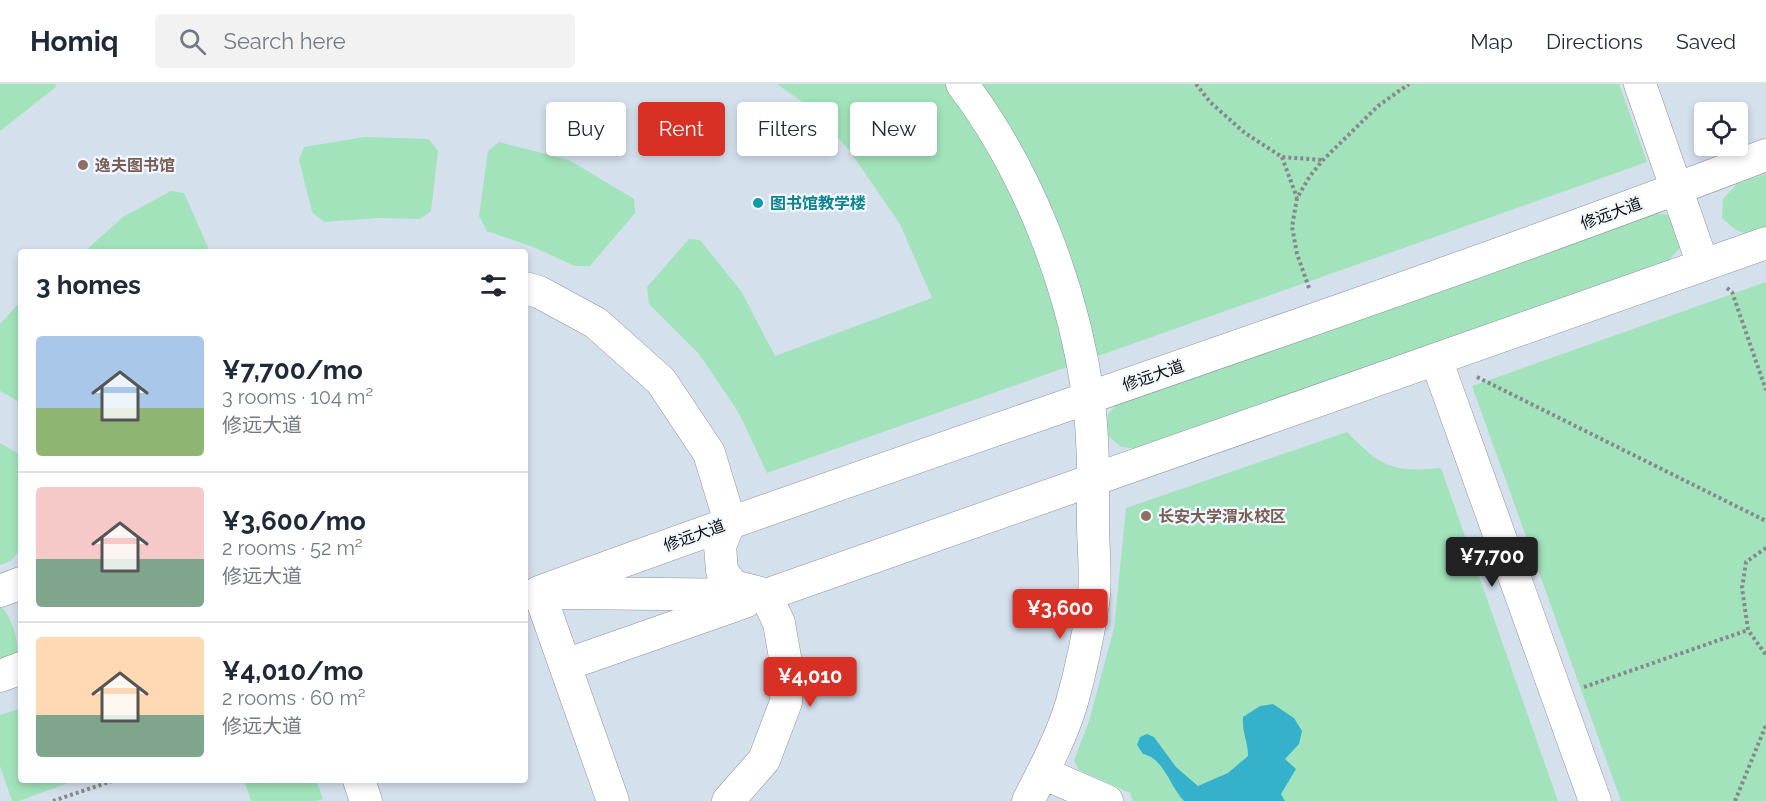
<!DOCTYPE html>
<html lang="en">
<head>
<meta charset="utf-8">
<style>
	body { margin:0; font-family:Raleway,"Noto Sans SC",sans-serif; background:#f2f2f3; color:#1f2937; height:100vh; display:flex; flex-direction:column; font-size:22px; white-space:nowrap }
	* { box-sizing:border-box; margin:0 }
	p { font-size:20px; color:#747a83 }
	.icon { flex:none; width:33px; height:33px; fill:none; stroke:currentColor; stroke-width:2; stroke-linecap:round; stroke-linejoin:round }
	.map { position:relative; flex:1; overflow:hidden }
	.side { position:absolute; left:18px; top:165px; width:510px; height:534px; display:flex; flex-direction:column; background:#fff; border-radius:6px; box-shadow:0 3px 9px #0003 }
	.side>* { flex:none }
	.hud { position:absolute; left:546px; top:18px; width:570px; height:54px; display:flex; gap:12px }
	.tools { position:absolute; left:1694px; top:18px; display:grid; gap:12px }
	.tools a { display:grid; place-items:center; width:54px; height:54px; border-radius:6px; background:#fff; box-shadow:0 3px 9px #0003; font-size:30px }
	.price { position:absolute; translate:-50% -51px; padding:0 14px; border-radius:6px; background:#d93025; color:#fff; font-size:20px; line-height:39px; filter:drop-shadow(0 2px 3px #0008) }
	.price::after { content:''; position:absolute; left:50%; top:36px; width:18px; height:14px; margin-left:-9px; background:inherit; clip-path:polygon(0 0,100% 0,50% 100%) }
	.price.current { background:#222; color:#fff }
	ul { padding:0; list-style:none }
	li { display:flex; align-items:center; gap:18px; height:150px; padding:0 18px }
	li+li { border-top:2px solid #e0e1e3 }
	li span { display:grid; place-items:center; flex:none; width:168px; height:120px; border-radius:6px; color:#555 }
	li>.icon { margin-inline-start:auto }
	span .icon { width:72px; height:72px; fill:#fffc; stroke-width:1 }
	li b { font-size:26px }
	h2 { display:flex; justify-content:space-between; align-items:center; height:72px; padding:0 18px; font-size:26px }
	.pill { padding:0 21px; border-radius:6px; background:#fff; box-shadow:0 3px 9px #0003; font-size:21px; line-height:54px }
	.pill.current { background:#d93025; color:#fff }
	header { display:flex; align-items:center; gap:36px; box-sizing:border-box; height:84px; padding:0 30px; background:#fff; border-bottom:2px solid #e0e1e3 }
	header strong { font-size:28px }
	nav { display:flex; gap:33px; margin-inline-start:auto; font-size:21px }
	.search { width:420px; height:54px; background:#f2f2f3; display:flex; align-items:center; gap:15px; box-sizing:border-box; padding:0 21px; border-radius:6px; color:#747a83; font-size:22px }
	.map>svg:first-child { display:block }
	.built { fill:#d5e0ed; fill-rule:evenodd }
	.green { fill:#a2e3bb }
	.water { fill:#36b1cc }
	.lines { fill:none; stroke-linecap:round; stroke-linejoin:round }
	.minor-casing { stroke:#8d9399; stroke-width:33 }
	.path { stroke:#85898e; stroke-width:4; stroke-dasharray:3 3; stroke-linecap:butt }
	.minor { stroke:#fff; stroke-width:32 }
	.education-dot { fill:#8d6e63; stroke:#f2f8ff; stroke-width:2 }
	.culture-dot { fill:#0f9aa8; stroke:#f2f8ff; stroke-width:2 }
	.labels { text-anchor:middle; stroke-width:4.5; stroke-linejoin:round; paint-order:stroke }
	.education-label { font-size:16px; font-weight:bold; fill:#785e54; stroke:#f2f8ff; text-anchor:start }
	.culture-label { font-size:16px; font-weight:bold; fill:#0d838f; stroke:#f2f8ff; text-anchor:start }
	.street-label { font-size:16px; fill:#0b0d0f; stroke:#f2f8ff }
</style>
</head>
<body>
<header>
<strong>Homiq</strong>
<div class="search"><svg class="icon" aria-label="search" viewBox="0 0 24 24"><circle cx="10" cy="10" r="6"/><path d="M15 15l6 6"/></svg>Search here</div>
<nav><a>Map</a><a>Directions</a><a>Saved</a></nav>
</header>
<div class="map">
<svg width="1766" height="717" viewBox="0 0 1766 717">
	<rect width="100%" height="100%" fill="#e5ebf2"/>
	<path class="built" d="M0,0H1766V717H0ZM1704,28H1737V62H1704ZM21,168H525V696H21Z"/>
	<path class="green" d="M0,0H55L56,3L0,47Z
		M777,0H1619L1647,78L767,389L739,329L699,270L649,220L647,203L689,155L700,156L741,207L775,272L932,214L900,140L849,66L812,25Z
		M364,53L429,55L438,67L431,127L420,135L377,134L324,138L312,128L299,76L304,63Z
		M499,58L569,76L634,115L635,129L590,182H575L533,163L487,147L479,132L488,67Z
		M1766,90V147C1745,154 1737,148 1722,134L1723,115L1737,100Z
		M171,107L184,109L208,163L206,168H84L123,133Z
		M1649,128L1668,131L1682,144L1680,164L1666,179L1140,365L1121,363L1106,350L1108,330L1122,315Z
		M1766,198V717H1621L1472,302Z
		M21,217V319L0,307V240Z
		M1347,348C1380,382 1392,389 1441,384L1558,717H1133L1130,709L1079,686L1074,677L1089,637L1114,544L1126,424Z
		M0,359L21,371V464L11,477L0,481Z
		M0,522C11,530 20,559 17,572L0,578Z
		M21,624V696H76L19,717H12L0,682V631Z
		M244,696H316L323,715L316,717H251Z"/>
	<path class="water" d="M1273,620L1294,634L1302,647L1299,660L1285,675L1296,685L1281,710L1285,717H1184C1170,703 1164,674 1143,670L1137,661L1140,653L1147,650L1154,653L1176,683L1198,702L1228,689L1248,672C1248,657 1242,650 1243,633L1260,622Z"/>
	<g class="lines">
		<g class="minor-casing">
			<path id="minor" d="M962,0C1028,87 1073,203 1088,312C1094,354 1093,396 1093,439C1093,464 1097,495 1093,520C1088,552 1081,586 1072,618C1062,652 1044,686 1028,717
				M1640,0L1703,181
				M525,204L539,208L596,239L661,297L709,369L730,438L720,462L722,487L733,502L757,508
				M1436,275L1595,717
				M0,507L21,499
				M539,508C946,358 1360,226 1766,71
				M539,508L613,717
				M558,509L766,511L1766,159
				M565,581L745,518
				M0,592L21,584
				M1043,689L1107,717
				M359,696L366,717
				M728,717L764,676L786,618L787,585L779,539L766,511"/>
		</g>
		<path class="path" d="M1196,0L1210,18L1245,49L1282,73L1323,76
			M1282,73L1297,114
			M1309,204L1297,170L1292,143L1297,114L1310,92L1323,76L1378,22L1409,0
			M1727,204L1732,208L1766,306
			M1477,293L1766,437
			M1766,464L1746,478L1742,504L1748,546L1766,571
			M1584,603L1748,546
			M53,717L115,696
			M1735,717L1766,641"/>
		<use href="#minor" class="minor"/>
	</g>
	<g class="education-dot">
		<circle cx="83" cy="81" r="6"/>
		<circle cx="1146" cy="432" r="6"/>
	</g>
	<circle class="culture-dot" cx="758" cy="119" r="6"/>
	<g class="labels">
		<g class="education-label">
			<text x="95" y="87">逸夫图书馆</text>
			<text x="1158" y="438">长安大学渭水校区</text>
		</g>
		<g class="culture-label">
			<text x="770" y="125">图书馆教学楼</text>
		</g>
		<g class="street-label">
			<text transform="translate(1611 129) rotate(-20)" y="6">修远大道</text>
			<text transform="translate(1153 291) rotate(-19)" y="6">修远大道</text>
			<text transform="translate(694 451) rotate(-20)" y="6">修远大道</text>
		</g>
	</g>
</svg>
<div class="tools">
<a><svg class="icon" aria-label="locate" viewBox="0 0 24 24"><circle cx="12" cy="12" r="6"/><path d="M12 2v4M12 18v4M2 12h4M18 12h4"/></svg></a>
</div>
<b class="price current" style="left:1492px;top:504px">¥7,700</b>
<b class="price" style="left:1060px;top:556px">¥3,600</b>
<b class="price" style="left:810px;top:624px">¥4,010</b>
<div class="hud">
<a class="pill">Buy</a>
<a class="pill current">Rent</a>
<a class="pill">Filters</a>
<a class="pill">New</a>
</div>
<section class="side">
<h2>3 homes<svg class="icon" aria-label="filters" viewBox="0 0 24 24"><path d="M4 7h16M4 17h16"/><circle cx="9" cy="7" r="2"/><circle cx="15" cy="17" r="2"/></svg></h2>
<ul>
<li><span style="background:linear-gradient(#a9c7e8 60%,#8fb573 0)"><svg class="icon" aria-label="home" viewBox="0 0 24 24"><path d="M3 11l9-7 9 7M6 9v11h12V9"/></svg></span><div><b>¥7,700/mo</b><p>3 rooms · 104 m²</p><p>修远大道</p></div></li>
<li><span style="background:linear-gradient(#f6c9c9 60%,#7fa58c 0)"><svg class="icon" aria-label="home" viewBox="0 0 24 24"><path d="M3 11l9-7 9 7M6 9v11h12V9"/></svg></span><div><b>¥3,600/mo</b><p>2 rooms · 52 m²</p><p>修远大道</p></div></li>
<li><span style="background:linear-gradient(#ffd9b3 65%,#7fa58c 0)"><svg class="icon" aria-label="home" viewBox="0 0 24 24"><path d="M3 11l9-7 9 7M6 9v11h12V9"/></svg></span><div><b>¥4,010/mo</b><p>2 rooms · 60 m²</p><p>修远大道</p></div></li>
</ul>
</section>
</div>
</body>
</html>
